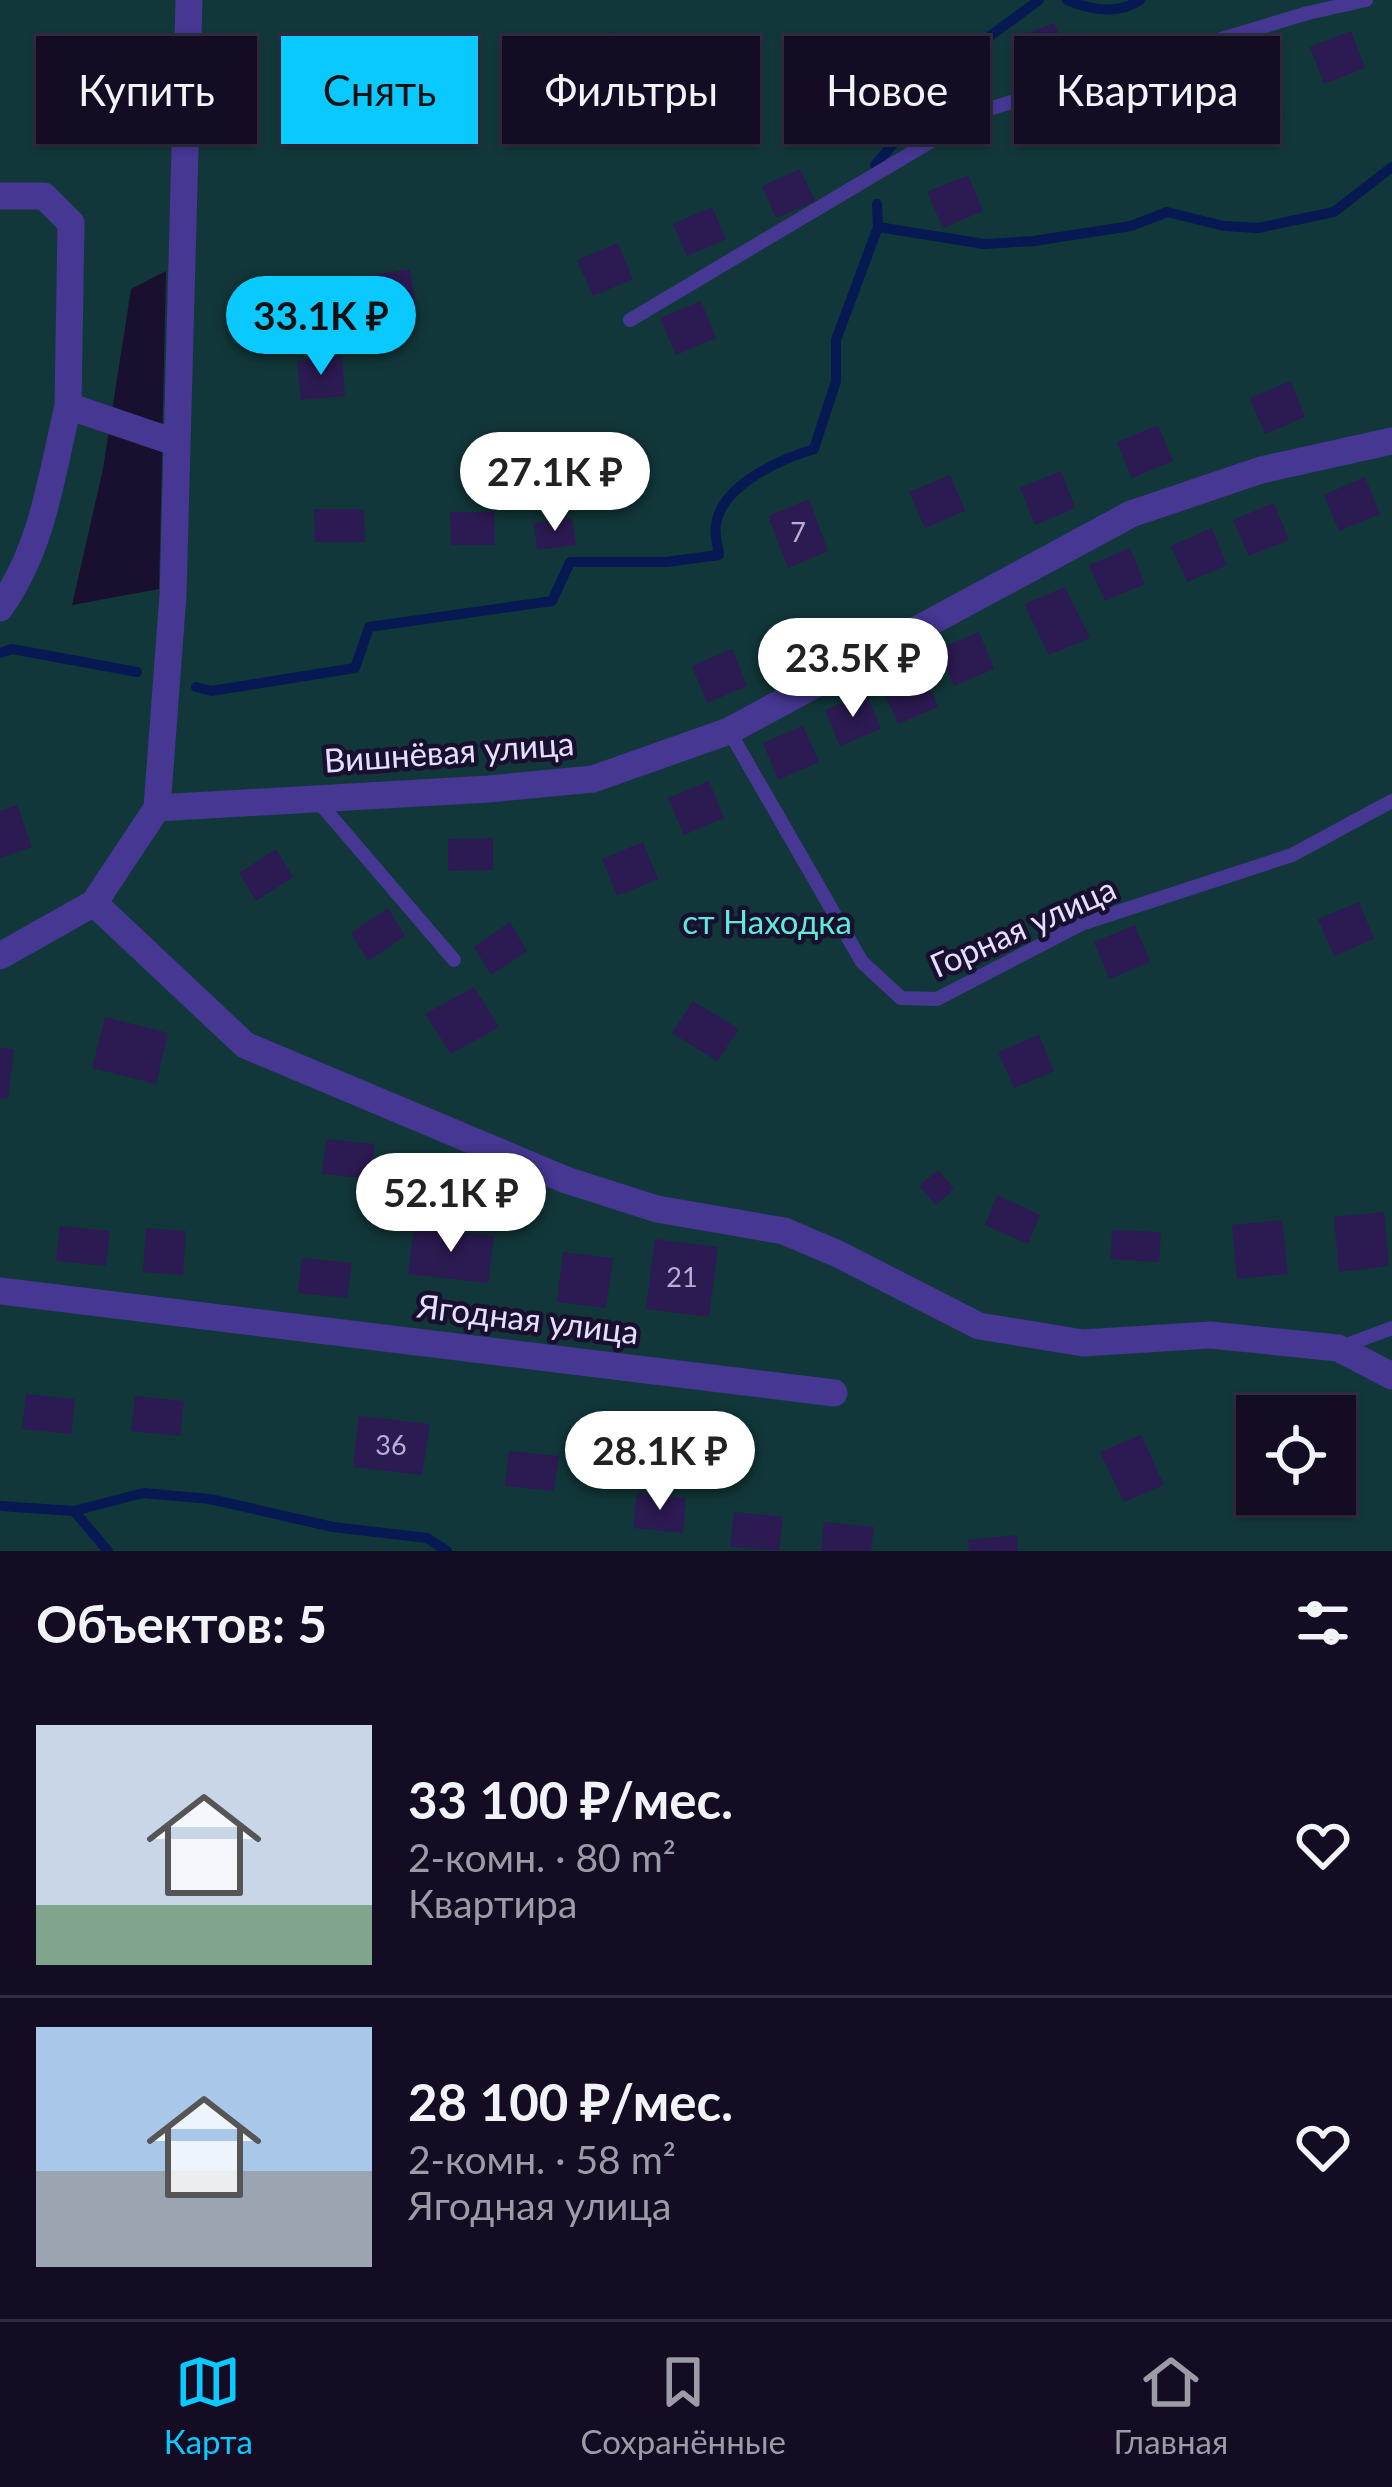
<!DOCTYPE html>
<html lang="ru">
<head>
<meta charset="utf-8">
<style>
	body { margin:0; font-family:Lato,sans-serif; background:#201a30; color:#f1f3f6; height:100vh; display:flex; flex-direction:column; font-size:45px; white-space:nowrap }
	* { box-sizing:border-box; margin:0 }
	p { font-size:39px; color:#9d9ba6 }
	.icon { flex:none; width:66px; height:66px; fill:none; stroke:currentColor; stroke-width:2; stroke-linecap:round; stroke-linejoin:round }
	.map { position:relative; height:1551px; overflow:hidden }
	.drawer { display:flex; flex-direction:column; background:#130c23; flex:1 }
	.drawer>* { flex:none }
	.hud { position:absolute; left:36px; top:36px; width:1320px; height:108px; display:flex; gap:24px }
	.controls { position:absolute; left:1236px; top:1395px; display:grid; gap:24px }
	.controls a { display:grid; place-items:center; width:120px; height:120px; border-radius:0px; background:#130c23; box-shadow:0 3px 9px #0004,0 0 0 3px #322c41; font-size:60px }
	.price { position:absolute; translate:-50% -102px; padding:0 27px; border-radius:42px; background:#fff; color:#222; font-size:39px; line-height:78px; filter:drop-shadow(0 3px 6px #0008) }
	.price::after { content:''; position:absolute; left:50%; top:72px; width:36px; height:27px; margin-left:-18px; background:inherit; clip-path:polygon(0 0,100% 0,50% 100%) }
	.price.current { background:#0ac9ff; color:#111 }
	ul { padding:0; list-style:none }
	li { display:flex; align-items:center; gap:36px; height:300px; padding:0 36px }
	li+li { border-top:3px solid #322c41 }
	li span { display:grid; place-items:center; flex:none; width:336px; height:240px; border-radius:0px; color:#555 }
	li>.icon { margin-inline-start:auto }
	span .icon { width:144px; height:144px; fill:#fffc; stroke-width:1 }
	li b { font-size:51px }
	h2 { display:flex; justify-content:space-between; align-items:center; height:144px; padding:0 36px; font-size:51px }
	.chip { padding:0 42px; border-radius:0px; background:#130c23; box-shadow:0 3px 9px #0004,0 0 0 3px #322c41; font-size:42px; line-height:108px }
	.chip.current { background:#0ac9ff; color:#111 }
	.dock { display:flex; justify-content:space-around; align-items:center; height:168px; border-top:3px solid #322c41; background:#130c23; font-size:33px; color:#9d9ba6 }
	.dock a { display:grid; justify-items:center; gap:6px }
	.dock .current { color:#0ac9ff }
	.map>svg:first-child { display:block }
	.green { fill:#12373a; fill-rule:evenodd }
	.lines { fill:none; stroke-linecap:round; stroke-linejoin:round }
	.stream { stroke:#061952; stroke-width:10 }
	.building { fill:#2c1a52 }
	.lane { stroke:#453792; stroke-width:14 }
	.street { stroke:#453792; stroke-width:27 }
	.labels { text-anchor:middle; stroke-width:9; stroke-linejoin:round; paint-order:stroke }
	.number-label { font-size:27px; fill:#b8add4 }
	.street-label { font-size:33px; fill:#e6deff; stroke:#19102f }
	.park-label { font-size:33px; fill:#5eebd9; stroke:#19102f }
</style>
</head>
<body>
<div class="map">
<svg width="1392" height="1551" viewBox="0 0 1392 1551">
	<rect width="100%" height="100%" fill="#19102f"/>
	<path class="green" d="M0,0H1392V1551H0ZM166,271L159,589L72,605L103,469L131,289ZM1257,1416H1335V1494H1257Z"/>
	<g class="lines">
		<path class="stream" d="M1067,0C1092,10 1117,15 1140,0
			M875,165L913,121L922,95L944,63L986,39L1039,0
			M878,227L984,244L1034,241L1131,226L1167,212L1224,226L1258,228L1334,212L1392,167
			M0,653L12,649L137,672
			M196,687L211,691L355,668L369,627L552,601L570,562H666L719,555C718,546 714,534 716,525C721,485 781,459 814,449L836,381V340L878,227L877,204
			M0,1506L74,1511L108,1551
			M74,1511L143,1493L210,1499L333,1527L427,1538L447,1551"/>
	</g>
	<path class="building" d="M1054,23L1069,59L1028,76L1013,40Z
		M1351,31L1365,68L1324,84L1310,47Z
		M615,32L631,69L590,86L575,49Z
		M866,44L887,89L831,113L810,67Z
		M1269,77L1284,113L1243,130L1228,94Z
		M800,169L815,201L776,218L762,186Z
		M968,175L983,211L943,228L927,192Z
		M712,207L726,239L687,256L673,224Z
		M618,243L633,279L593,296L577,260Z
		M410,269L416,308L373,315L367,276Z
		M701,301L716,338L676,355L660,318Z
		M342,356L345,396L301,400L297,361Z
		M1291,381L1305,417L1265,434L1250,398Z
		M1158,425L1173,461L1132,478L1117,442Z
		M1061,471L1075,508L1035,525L1020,488Z
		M950,475L965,511L925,528L909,492Z
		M1365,477L1380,514L1339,531L1324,495Z
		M809,499L828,551L788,568L768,516Z
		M1274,503L1289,540L1249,556L1233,520Z
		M314,509H364L365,542H315Z
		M450,512H494L495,545H451Z
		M572,518L576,545L537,550L534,523Z
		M1212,528L1227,565L1187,582L1171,546Z
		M1130,548L1145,584L1105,601L1089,565Z
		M1065,587L1090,638L1049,655L1024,604Z
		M979,632L994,669L954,686L938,649Z
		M732,649L747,686L707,703L692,666Z
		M923,671L938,707L898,724L882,688Z
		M866,693L881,729L840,746L825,710Z
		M803,726L819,762L778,780L763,743Z
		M709,781L724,818L684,835L668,798Z
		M17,805L32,847L0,858V811Z
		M493,838V870L448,871V839Z
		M643,842L658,879L617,896L602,859Z
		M276,849L293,877L256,901L239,873Z
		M1359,902L1374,939L1334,956L1318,919Z
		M388,908L405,936L368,961L351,933Z
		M510,922L527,951L491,975L474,947Z
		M1135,925L1150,962L1109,979L1094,942Z
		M474,987L499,1027L451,1054L425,1014Z
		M693,1001L739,1029L717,1061L672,1033Z
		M105,1017L168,1033L156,1084L92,1068Z
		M1039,1035L1054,1071L1014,1088L998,1052Z
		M0,1048L14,1049L8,1099L0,1098Z
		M326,1139L375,1144L371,1179L322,1174Z
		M938,1170L954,1189L936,1205L919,1186Z
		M997,1195L1040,1215L1028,1244L985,1225Z
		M1384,1212L1389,1266L1339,1272L1334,1217Z
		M1282,1220L1288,1274L1237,1279L1232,1225Z
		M60,1226L110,1231L106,1266L56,1261Z
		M414,1227L494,1236L488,1283L408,1274Z
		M146,1228L186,1231L183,1275L143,1272Z
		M1112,1230L1161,1232L1159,1262L1111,1259Z
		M655,1239L718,1247L709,1317L646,1309Z
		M563,1252L613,1258L606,1308L557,1302Z
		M302,1258L352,1263L347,1298L298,1293Z
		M26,1394L75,1399L71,1434L22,1429Z
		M135,1396L184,1401L180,1436L131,1431Z
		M359,1416L430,1424L422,1475L353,1467Z
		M1141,1435L1164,1485L1124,1502L1100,1452Z
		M509,1451L559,1456L554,1491L505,1486Z
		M637,1493L686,1498L683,1533L633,1528Z
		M734,1512L783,1517L779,1551L730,1547Z
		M824,1522L874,1527L871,1551H821Z
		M1017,1535L1018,1551H969L968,1540Z"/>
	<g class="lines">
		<path class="lane" d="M630,320L982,111L1308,13L1366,0
			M729,731L862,962L901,998L937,999L1081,924L1292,855L1392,801
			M317,800L454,960
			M1338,1348L1392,1328"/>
		<path class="street" d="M0,196H44L71,223L68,406L177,443
			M0,608C43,547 51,478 68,406
			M157,808L489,789L593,779L729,731L1131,514L1261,470L1392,441
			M94,903L245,1045L566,1180L657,1209L784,1231L838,1254L979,1326L1083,1343L1210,1335L1338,1348L1392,1376
			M0,956L94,903L157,808L173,595L189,0
			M0,1291L834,1393"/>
	</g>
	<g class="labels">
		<g class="number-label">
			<text x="798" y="542">7</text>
			<text x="682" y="1287">21</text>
			<text x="391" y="1455">36</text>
		</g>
		<g class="street-label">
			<text transform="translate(449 752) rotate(-4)" y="12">Вишнёвая улица</text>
			<text transform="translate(1023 927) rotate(-24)" y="12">Горная улица</text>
			<text transform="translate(528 1319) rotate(7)" y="12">Ягодная улица</text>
		</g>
		<g class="park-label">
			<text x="767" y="934">ст Находка</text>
		</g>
	</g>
</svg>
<div class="controls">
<a><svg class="icon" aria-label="locate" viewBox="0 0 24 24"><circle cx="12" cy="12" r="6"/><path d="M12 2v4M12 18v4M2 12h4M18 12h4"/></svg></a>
</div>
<b class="price current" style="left:321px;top:378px">33.1K ₽</b>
<b class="price" style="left:555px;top:534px">27.1K ₽</b>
<b class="price" style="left:853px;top:720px">23.5K ₽</b>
<b class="price" style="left:451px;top:1255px">52.1K ₽</b>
<b class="price" style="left:660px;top:1513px">28.1K ₽</b>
<div class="hud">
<a class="chip">Купить</a>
<a class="chip current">Снять</a>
<a class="chip">Фильтры</a>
<a class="chip">Новое</a>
<a class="chip">Квартира</a>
</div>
</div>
<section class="drawer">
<h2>Объектов: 5<svg class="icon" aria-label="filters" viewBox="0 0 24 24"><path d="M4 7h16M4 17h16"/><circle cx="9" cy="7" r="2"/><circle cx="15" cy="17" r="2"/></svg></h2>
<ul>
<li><span style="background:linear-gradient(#c9d6e8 75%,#7fa58c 0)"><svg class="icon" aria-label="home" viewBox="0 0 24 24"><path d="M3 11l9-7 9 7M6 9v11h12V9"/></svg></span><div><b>33 100 ₽/мес.</b><p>2-комн. · 80 m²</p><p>Квартира</p></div><svg class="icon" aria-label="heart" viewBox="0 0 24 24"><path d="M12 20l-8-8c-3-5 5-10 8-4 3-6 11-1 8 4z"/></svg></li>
<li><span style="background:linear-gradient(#a9c7e8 60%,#9aa5b1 0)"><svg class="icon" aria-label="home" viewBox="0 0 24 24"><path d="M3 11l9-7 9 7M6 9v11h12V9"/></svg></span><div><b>28 100 ₽/мес.</b><p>2-комн. · 58 m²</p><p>Ягодная улица</p></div><svg class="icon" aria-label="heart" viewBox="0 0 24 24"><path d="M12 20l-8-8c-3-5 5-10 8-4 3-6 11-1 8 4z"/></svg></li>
</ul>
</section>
<nav class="dock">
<a class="current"><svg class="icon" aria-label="map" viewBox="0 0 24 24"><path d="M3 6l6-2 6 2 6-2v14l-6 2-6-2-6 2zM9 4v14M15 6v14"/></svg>Карта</a>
<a><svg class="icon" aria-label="saved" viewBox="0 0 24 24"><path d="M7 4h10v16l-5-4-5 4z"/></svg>Сохранённые</a>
<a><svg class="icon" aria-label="home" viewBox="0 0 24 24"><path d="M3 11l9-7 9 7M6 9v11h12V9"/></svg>Главная</a>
</nav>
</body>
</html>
